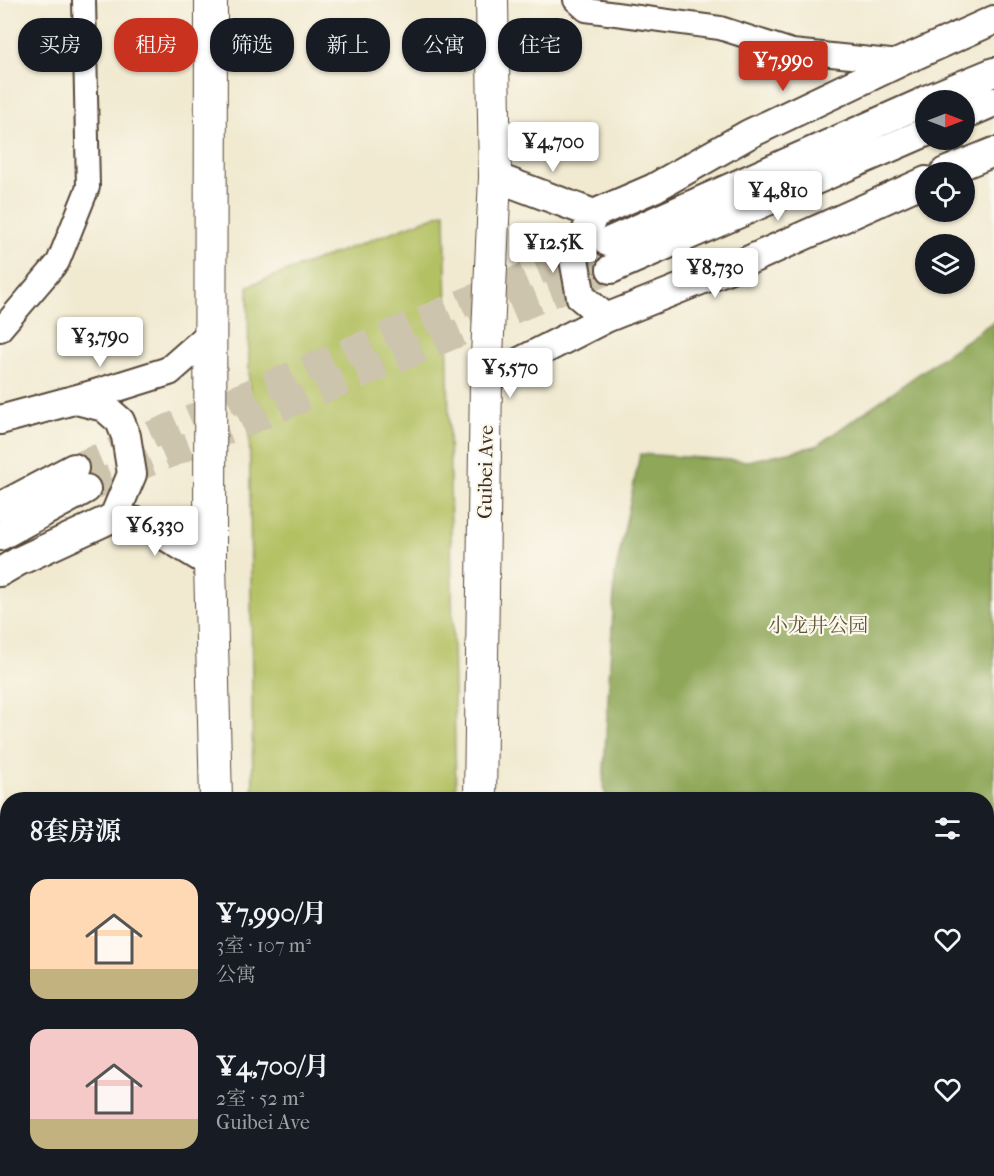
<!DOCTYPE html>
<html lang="zh">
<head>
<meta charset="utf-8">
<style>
	body { margin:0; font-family:"IM FELL French Canon","Noto Serif SC",serif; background:#20242c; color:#f1f3f6; height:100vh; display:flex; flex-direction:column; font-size:22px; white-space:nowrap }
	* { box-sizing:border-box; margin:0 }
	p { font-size:20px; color:#9ea1a6 }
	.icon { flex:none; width:33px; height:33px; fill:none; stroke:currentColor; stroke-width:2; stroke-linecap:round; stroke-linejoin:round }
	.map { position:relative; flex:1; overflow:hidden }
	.panel { position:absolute; left:0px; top:792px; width:994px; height:384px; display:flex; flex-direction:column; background:#171b24; border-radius:24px 24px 0 0; box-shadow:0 2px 4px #0004 }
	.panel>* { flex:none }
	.banner { position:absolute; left:18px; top:18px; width:600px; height:54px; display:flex; gap:12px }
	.needle { width:39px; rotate:90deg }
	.buttons { position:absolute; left:915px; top:90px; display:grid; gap:12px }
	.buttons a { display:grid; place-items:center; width:60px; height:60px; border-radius:50%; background:#171b24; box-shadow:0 2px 4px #0004; font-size:30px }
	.price { position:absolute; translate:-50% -51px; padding:0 14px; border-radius:6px; background:#fff; color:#222; font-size:20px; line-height:39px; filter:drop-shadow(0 2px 3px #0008) }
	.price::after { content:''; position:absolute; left:50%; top:36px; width:18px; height:14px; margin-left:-9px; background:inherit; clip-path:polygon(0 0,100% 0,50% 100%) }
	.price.on { background:#c8321e; color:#fff }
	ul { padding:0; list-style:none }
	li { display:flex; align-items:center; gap:18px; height:150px; padding:0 30px }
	li span { display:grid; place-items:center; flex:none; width:168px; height:120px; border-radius:18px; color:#555 }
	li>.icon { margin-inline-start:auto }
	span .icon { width:72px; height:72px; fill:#fffc; stroke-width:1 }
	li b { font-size:26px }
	h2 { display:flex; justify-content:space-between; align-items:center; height:72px; padding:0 30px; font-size:26px }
	.tag { padding:0 21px; border-radius:24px; background:#171b24; box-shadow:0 2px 4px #0004; font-size:21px; line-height:54px }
	.tag.on { background:#c8321e; color:#fff }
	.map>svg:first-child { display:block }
	.green { fill:#b4c163; stroke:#787640; stroke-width:1.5 }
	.forest { fill:#8fa759; stroke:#65683c; stroke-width:1.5 }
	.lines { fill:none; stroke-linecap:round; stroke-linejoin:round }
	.tertiary-tunnel { stroke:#cdc4ad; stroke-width:28; stroke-dasharray:28 14; stroke-linecap:butt }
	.minor-casing { stroke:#564739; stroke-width:26 }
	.tertiary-casing { stroke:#564739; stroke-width:32 }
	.secondary-casing { stroke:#564739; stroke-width:34 }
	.minor { stroke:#fff; stroke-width:22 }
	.tertiary { stroke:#fff; stroke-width:28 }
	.secondary { stroke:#fff; stroke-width:32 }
	.labels { text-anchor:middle; stroke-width:4.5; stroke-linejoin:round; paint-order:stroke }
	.street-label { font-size:20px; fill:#3b2a1e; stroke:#fbf7ec }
	.park-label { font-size:20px; fill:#5f5733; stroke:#fbf7ec }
</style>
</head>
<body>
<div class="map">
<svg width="994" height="1176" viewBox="0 0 994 1176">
	<rect width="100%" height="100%" fill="#fbf7ec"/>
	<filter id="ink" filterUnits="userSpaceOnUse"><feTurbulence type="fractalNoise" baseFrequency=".0167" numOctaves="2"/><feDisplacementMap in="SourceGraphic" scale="12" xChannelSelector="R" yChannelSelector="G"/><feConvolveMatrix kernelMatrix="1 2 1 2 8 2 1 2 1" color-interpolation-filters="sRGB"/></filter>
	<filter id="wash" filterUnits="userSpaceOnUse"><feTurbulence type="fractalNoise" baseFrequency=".008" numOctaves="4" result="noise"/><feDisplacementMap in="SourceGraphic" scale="24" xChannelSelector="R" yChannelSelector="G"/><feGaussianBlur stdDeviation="1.35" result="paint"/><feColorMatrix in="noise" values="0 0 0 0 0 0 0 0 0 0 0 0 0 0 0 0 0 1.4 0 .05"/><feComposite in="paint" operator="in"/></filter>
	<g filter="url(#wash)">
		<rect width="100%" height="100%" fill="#f1ead1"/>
		<path class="green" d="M445,212L456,799H253L248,286Z
			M463,1169V1176H256V1168Z"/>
		<path class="forest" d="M994,321V911L987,912V800L607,799L603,787L615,575L640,454L748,461L816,446Z
			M620,1168H839V1169L837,1176H619Z"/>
	</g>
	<g filter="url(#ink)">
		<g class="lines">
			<path class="tertiary-tunnel" d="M74,468L595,247
				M86,489L611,269"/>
			<g class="minor-casing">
				<path id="minor" d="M575,0L586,10L720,28L792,51L900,62
					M0,330L58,262L88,187L84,0"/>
			</g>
			<g class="tertiary-casing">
				<path id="tertiary" d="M926,100L994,72
					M964,115L994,102
					M945,172L994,152
					M495,177L594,214
					M608,242L926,101
					M611,269L926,132
					M606,318L581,297L574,259L594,214L654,188L749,134L900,62L994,20
					M486,379L606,318L736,266L926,181
					M76,400L104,407L120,421L126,436L132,474L114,517
					M0,420L92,395L169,371L210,335
					M0,507L74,468
					M0,536L86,489
					M0,572L19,561L114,517L146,524L210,563"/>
			</g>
			<g class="secondary-casing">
				<path id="secondary" d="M211,0L210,563L216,800
					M480,800L486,379L495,177L492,0
					M485,1168V1176
					M220,1176V1168"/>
			</g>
			<use href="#minor" class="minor"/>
			<use href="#tertiary" class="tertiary"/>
			<use href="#secondary" class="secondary"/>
		</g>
	</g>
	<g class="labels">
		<g class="street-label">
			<text transform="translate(485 472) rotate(-89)" y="7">Guibei Ave</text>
		</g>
		<g class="park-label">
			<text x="818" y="632">小龙井公园</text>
		</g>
	</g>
</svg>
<div class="buttons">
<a><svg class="needle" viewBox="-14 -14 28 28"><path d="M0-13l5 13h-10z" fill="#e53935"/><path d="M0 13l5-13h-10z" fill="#9ea1a6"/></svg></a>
<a><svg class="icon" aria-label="locate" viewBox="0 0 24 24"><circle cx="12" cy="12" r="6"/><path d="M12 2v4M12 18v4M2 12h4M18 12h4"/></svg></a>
<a><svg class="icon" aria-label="layers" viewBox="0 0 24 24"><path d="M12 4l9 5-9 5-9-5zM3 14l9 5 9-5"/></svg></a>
</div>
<b class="price on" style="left:783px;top:92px">¥7,990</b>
<b class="price" style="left:553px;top:173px">¥4,700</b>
<b class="price" style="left:778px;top:222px">¥4,810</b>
<b class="price" style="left:553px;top:274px">¥12.5K</b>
<b class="price" style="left:715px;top:299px">¥8,730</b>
<b class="price" style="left:100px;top:368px">¥3,790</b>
<b class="price" style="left:510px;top:399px">¥5,570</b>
<b class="price" style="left:155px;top:557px">¥6,330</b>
<div class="banner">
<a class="tag">买房</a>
<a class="tag on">租房</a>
<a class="tag">筛选</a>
<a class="tag">新上</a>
<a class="tag">公寓</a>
<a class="tag">住宅</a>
</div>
<section class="panel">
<h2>8套房源<svg class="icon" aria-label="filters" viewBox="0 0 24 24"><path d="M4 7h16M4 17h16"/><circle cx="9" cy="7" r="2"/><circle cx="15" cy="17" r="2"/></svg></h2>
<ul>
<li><span style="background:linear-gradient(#ffd9b3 75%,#c2b280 0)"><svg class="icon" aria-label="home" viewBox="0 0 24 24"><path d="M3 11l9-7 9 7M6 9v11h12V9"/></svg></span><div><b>¥7,990/月</b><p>3室 · 107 m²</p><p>公寓</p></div><svg class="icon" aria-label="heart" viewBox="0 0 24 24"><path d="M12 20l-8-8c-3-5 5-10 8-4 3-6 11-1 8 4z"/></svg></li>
<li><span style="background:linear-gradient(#f6c9c9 75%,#c2b280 0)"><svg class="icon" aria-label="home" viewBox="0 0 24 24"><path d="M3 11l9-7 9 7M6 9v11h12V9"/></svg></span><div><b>¥4,700/月</b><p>2室 · 52 m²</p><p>Guibei Ave</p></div><svg class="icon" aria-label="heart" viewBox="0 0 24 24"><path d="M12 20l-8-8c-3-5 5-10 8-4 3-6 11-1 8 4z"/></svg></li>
</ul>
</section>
</div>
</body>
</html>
